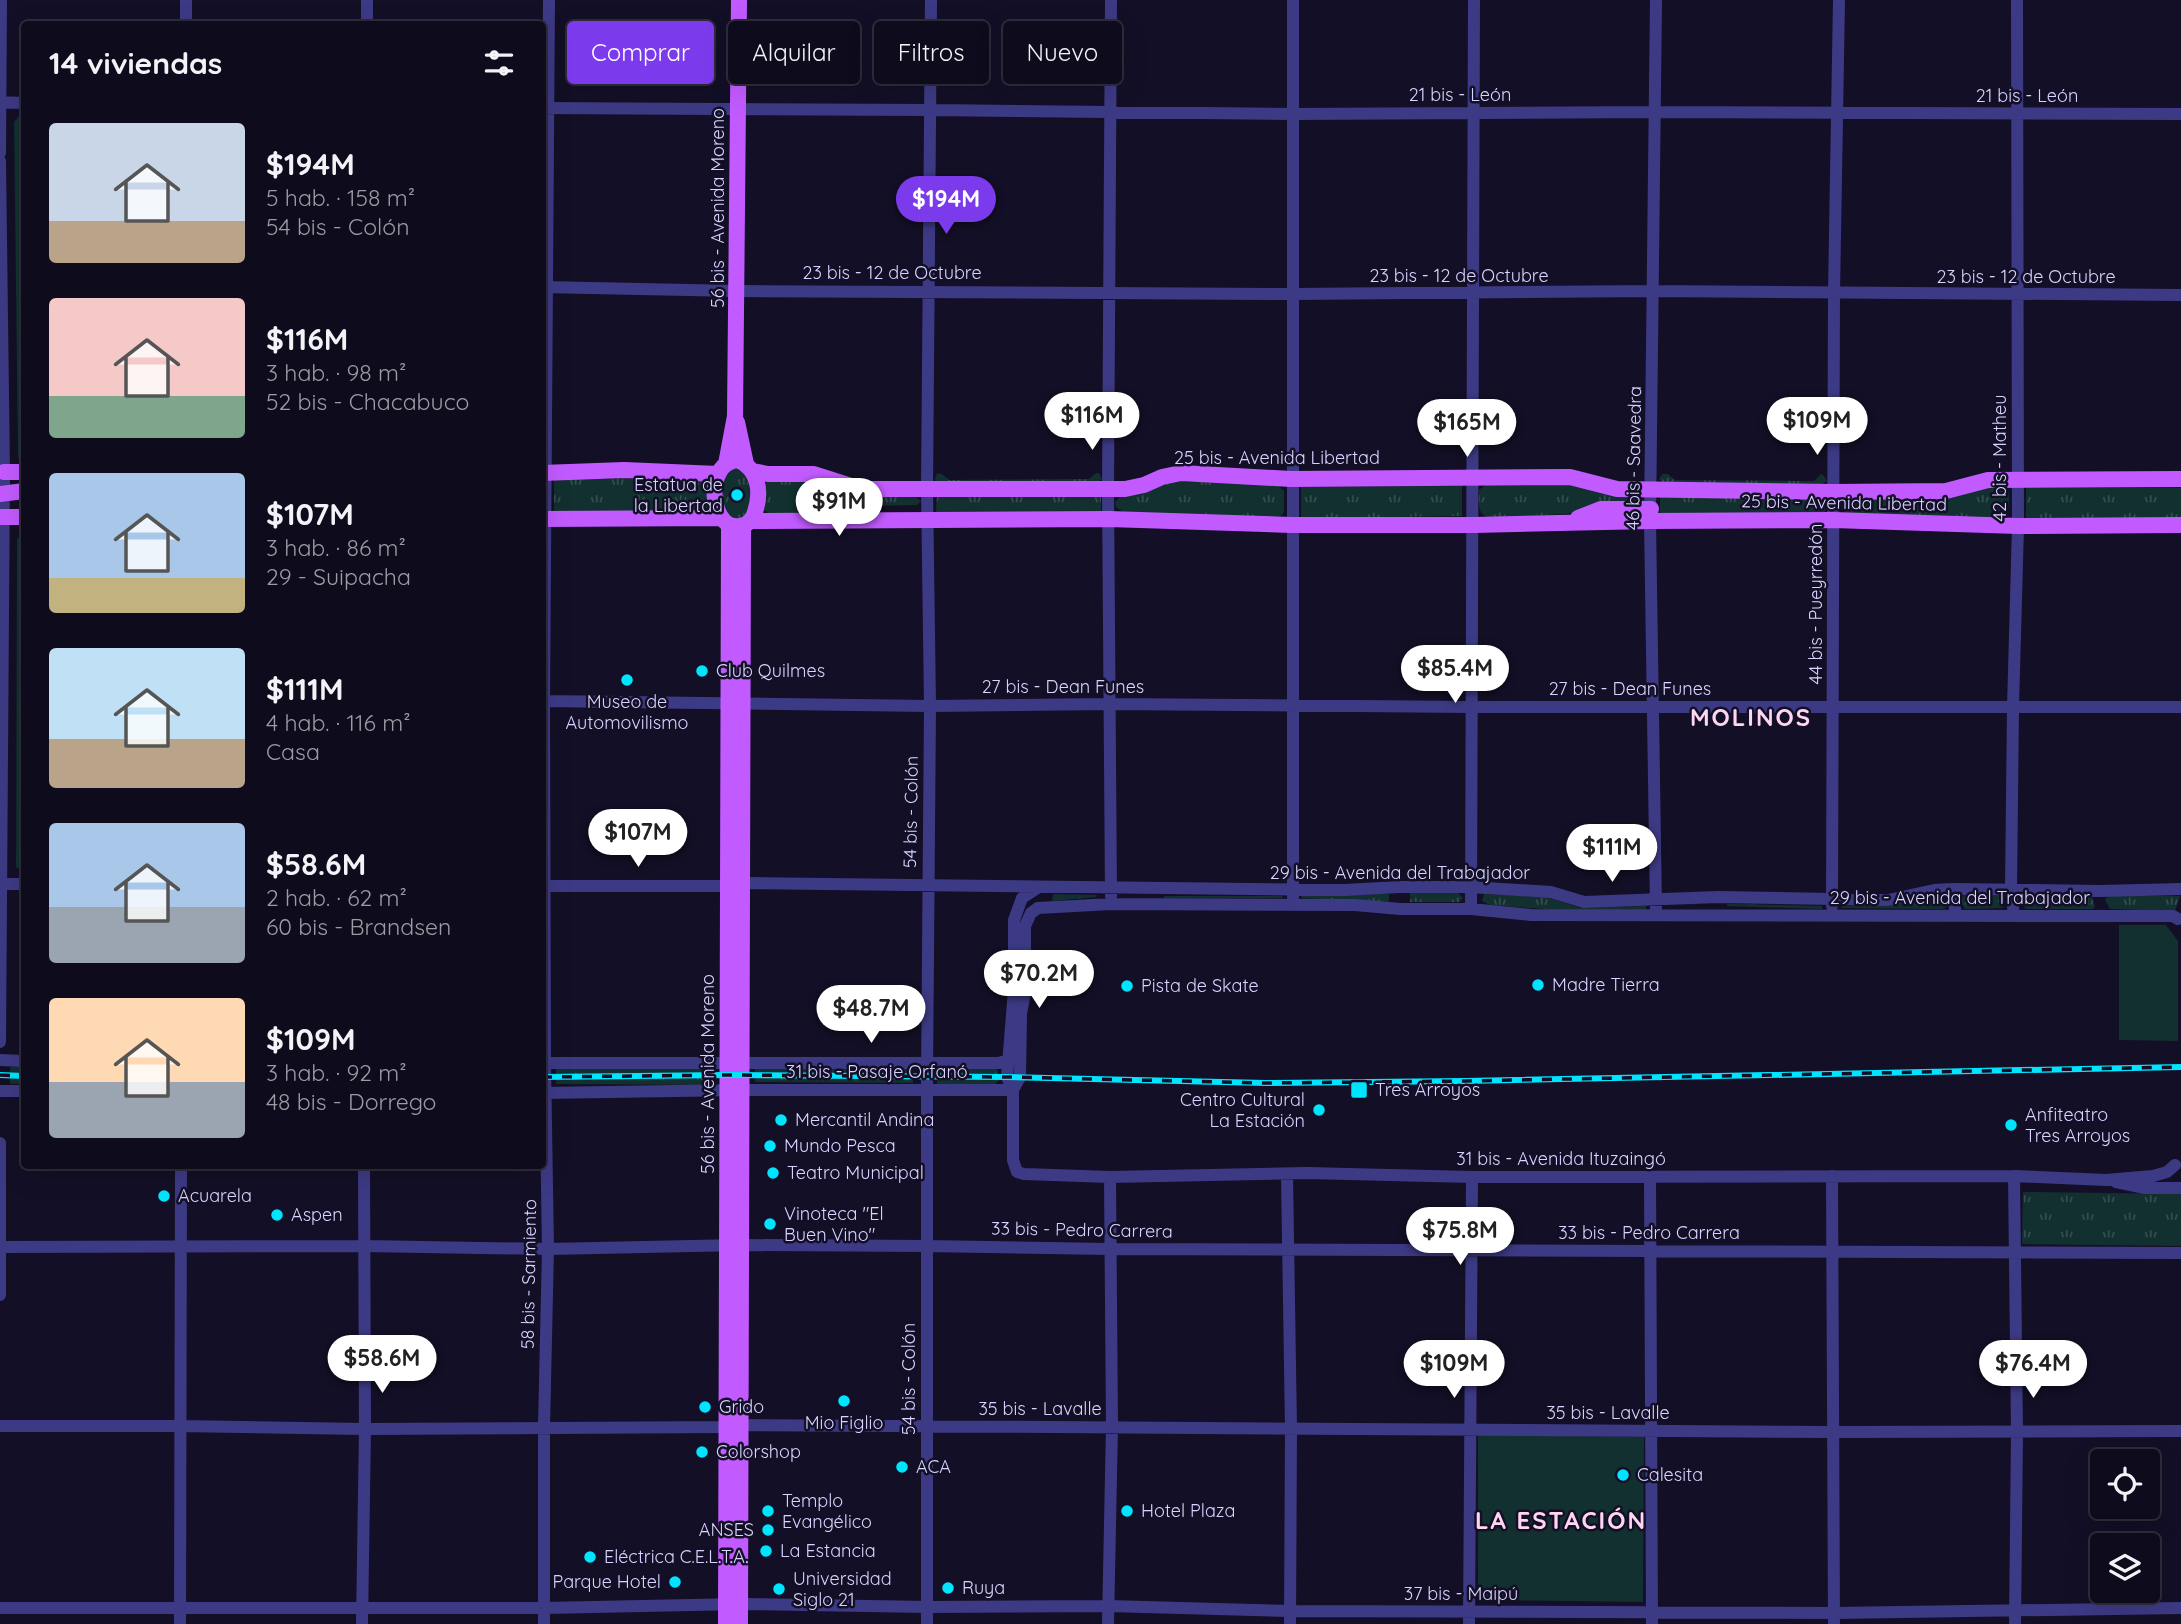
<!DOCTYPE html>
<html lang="es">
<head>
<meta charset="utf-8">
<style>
	body { margin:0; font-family:Quicksand,sans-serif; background:#1c1929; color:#f1f3f6; height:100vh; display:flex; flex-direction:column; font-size:26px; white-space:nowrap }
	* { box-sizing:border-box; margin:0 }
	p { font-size:23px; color:#9b9ba3 }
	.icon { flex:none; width:38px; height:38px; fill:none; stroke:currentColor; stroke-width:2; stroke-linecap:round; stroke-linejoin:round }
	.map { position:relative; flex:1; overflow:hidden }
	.panel { position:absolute; left:21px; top:21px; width:525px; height:1148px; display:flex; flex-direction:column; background:#0e0b1c; border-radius:7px; box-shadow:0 7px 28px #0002,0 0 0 2px #2e2b3b }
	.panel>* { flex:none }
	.guide { position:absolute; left:567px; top:21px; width:665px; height:63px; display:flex; gap:14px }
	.fabs { position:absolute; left:2090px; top:1449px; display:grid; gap:14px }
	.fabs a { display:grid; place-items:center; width:70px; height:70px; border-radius:7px; background:#0e0b1c; box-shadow:0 7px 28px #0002,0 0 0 2px #2e2b3b; font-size:35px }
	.price { position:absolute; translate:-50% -60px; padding:0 16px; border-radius:24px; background:#fff; color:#222; font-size:23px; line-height:46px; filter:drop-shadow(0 2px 4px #0008) }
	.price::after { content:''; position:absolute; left:50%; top:42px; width:21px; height:16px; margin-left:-10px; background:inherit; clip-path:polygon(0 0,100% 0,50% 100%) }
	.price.on { background:#7c3aed; color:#fff }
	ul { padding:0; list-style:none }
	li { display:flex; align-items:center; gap:21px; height:175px; padding:0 28px }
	li span { display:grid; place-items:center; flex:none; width:196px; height:140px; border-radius:7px; color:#555 }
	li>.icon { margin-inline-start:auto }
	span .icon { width:84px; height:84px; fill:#fffc; stroke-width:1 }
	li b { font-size:30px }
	h2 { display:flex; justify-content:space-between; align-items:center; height:84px; padding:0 28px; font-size:30px }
	.chip { padding:0 24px; border-radius:7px; background:#0e0b1c; box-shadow:0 7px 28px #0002,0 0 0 2px #2e2b3b; font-size:24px; line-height:63px }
	.chip.on { background:#7c3aed; color:#fff }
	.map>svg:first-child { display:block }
	.grass { fill:url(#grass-tufts) }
	.green { fill:#12302f }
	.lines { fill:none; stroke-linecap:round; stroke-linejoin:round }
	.minor { stroke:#3d3a85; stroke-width:12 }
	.major { stroke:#c25bff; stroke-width:16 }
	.rail-casing { stroke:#00e5ff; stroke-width:6 }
	.rail { stroke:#130f26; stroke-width:3.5; stroke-dasharray:10; stroke-linecap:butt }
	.poi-dot { fill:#00e5ff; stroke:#130f26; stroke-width:2.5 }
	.labels { text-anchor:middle; stroke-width:5; stroke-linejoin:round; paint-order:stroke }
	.street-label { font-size:18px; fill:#d9d4ff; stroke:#130f26 }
	.poi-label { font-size:18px; fill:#d9d4ff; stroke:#130f26; text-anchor:start }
	.district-label { font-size:24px; font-weight:bold; letter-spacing:2px; fill:#ffd6f0; stroke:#130f26 }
</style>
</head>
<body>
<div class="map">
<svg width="2181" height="1624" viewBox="0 0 2181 1624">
	<defs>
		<pattern id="grass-tufts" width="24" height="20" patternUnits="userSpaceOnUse" patternTransform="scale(1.75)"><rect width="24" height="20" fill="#12302f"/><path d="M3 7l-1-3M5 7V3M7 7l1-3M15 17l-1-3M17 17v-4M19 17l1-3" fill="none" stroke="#344d4e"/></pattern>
	</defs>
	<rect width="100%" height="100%" fill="#130f26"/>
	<path class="grass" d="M734,467L741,468C750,483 753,496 748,513L738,522L725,515C722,497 717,479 734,467Z
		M937,473L942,474L949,480L1089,479L1096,473H1099L1102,479L1099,481L938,483L935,480Z
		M1663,474H1668L1675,480L1814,481L1821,474L1823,475L1827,481L1822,484L1663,483L1659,479Z
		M554,478L709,479V512H554Z
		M764,480H811L850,493L914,496L921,501L917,505L866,506L841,513L772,515L762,509Z
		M1177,481L1277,485L1284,491V511L1282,515L1277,517L1125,513L1116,507L1115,502L1122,495Z
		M1566,481L1637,496L1644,501L1643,505L1565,514L1493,518C1476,517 1479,503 1479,490L1487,484Z
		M1462,486V516L1301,518V487Z
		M1987,487H2001L2009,492C2009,503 2011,514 1999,519L1845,513L1840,505L1843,499L1914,498L1933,500Z
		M2026,488H2181V518H2026Z
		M937,495L1101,496V512H936Z
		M1660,497H1825V514L1660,513Z
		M1410,893H1458L1463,898L1459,902H1410Z
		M1053,894L1097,895L1096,897L1052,901Z
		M1389,894V902L1301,898L1302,895Z
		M1484,894L1546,897L1581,908L1646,906V909L1558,910L1490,905L1482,901Z
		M1164,896H1282V898H1164Z
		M1939,896L1945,900L1947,906L1944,909L1841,908L1842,906H1887Z
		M1962,896H2002L2004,906L2002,908L1965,909L1959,900Z
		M2026,896L2092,897L2095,907L2093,909H2026L2024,907L2023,899Z
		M2108,896H2180L2175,911L2110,909L2105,900Z
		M1727,904L1822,906V909L1727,906Z
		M755,1065L913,1066V1083L755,1082Z
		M10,1067H24V1084H10Z
		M938,1067L997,1069L1000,1079L994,1085L937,1084Z
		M556,1068H713L714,1085L556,1084Z
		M2023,1192L2181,1194V1246L2022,1244Z"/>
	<path class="green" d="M20,115H24V458H18L14,122Z
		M23,533H24V872L16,867L17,539Z
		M2119,925H2166L2178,941V1041L2119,1040Z
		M1478,1435L1644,1437L1643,1602L1478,1600Z"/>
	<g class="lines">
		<path class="minor" d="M1293,0V897
			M1656,0L1650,521L1656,908
			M186,24V0
			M367,24V0
			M0,102L24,103
			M542,108L932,110L1292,114L1655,112L2181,114
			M0,153L1,0
			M0,161L4,472L0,1042
			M542,287L737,291L1293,294L1654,291L2181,295
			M542,701L930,706L1109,704L1471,707H2181
			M0,884H24
			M542,886H728L743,883L1345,890L1399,887H1471L1551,892L1584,902L1718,897L1888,900L1934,890L1952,889L2100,891L2181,889
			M1039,887L1022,898L1014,920V990L1007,1077L1013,1090V1160L1017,1172L1024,1174L1110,1177L1307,1173L1472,1177L2014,1176L2106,1180L2153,1176L2167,1172L2175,1165
			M1952,889L1956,916
			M1111,896L1108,490L1111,0
			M1832,906L1834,293L1839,0
			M1471,909L1474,0
			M2014,915L2011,890L2013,707L2018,526L2017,0
			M0,1060L24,1061
			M542,1063H999L1014,1058
			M1013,1090L1020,1077L1021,1014L1025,993V926L1031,913L1038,908L1111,904L1355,905L1400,909H1471L1531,915L2103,916H2173L2178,919
			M0,1091H24
			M542,1093L741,1090H1013
			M0,1143V1295
			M1287,1175L1291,1429L1290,1624
			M1650,1176L1652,1624
			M1832,1176L1834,1624
			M2014,1176L2017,1432L2015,1624
			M2116,1182L2145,1188H2181
			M0,1247L365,1246L548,1249L740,1245L926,1246L1109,1249L2181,1253
			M0,1426H181L365,1429L726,1427L740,1425L1835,1432L2181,1431
			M0,1608H544L741,1604L927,1607L1108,1606L1290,1611L1834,1613L2181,1608
			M180,1624L181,1166
			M362,1624L365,1429L364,1166
			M544,1624V1427L548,1249L545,1063L544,701L549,0
			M927,1624V1077L930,706L927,489L931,0
			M1108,1624L1112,1426L1110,1177
			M1469,1624L1472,1177"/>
		<path class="major" d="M737,422L746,464
			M738,460C758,469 762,491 755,512C753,519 748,525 740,526C710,532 703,462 738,460Z
			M726,464L735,416L739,0
			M753,471L768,474H814L861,489H1125L1144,485L1162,477L1181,473L1291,479L1570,477L1617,489L1834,492L1946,491L1988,480L2181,479
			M4,472H24
			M542,473L624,470L718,474
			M0,494L24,491
			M0,517H24
			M1578,518L1601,509H1651
			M542,519L722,518
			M750,521L1109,519L1292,525H1474L1650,521L1833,520L2018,526L2181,525
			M726,1624L729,525
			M740,1624L743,526"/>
		<g class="rail-casing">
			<path id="rail" d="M0,1075L24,1076
				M542,1077L728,1075L1007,1077L1266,1083L1465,1081L2181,1067"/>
		</g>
		<use href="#rail" class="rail"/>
	</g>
	<g class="poi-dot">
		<circle cx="737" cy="495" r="7"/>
		<circle cx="702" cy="671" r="7"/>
		<circle cx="627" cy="680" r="7"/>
		<circle cx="1538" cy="985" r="7"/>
		<circle cx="1127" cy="986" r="7"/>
		<rect x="1350" y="1081" width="18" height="18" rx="3.5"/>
		<circle cx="1319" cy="1110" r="7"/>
		<circle cx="781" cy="1120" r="7"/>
		<circle cx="2011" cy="1125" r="7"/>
		<circle cx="770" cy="1146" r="7"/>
		<circle cx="773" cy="1173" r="7"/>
		<circle cx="164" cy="1196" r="7"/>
		<circle cx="277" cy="1215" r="7"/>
		<circle cx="770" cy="1224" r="7"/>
		<circle cx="844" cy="1401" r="7"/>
		<circle cx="705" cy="1407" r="7"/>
		<circle cx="702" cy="1452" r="7"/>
		<circle cx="902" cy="1467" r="7"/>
		<circle cx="1623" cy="1475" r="7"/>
		<circle cx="768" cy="1511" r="7"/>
		<circle cx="1127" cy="1511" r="7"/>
		<circle cx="768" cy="1530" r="7"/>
		<circle cx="766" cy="1551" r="7"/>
		<circle cx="590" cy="1557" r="7"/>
		<circle cx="675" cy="1582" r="7"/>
		<circle cx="948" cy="1588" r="7"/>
		<circle cx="779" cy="1589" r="7"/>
	</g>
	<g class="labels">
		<g class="street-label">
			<text x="1460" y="101">21 bis - León</text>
			<text x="2027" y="102">21 bis - León</text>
			<text transform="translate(718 208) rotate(-90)" y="6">56 bis - Avenida Moreno</text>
			<text x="892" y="279">23 bis - 12 de Octubre</text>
			<text x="1459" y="282">23 bis - 12 de Octubre</text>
			<text x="2026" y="283">23 bis - 12 de Octubre</text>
			<text x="1277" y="464">25 bis - Avenida Libertad</text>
			<text transform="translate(1634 458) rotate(-89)" y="6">46 bis - Saavedra</text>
			<text transform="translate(2000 458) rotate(-90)" y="6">42 bis - Matheu</text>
			<text transform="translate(1844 503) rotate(1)" y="6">25 bis - Avenida Libertad</text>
			<text transform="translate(1816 604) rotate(-90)" y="6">44 bis - Pueyrredón</text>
			<text x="1063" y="693">27 bis - Dean Funes</text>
			<text x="1630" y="695">27 bis - Dean Funes</text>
			<text transform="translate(911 812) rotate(-89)" y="6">54 bis - Colón</text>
			<text x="1400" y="879">29 bis - Avenida del Trabajador</text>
			<text x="1960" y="904">29 bis - Avenida del Trabajador</text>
			<text x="877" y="1078">31 bis - Pasaje Orfanó</text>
			<text transform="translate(708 1074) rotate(-90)" y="6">56 bis - Avenida Moreno</text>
			<text x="1561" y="1165">31 bis - Avenida Ituzaingó</text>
			<text transform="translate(1082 1230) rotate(1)" y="6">33 bis - Pedro Carrera</text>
			<text x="1649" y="1239">33 bis - Pedro Carrera</text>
			<text transform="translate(529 1274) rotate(-89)" y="6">58 bis - Sarmiento</text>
			<text transform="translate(909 1379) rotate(-90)" y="6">54 bis - Colón</text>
			<text x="1040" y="1415">35 bis - Lavalle</text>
			<text x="1608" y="1419">35 bis - Lavalle</text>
			<text x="1461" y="1600">37 bis - Maipú</text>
		</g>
		<g class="poi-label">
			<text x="723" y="491" text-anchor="end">Estatua de<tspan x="723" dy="21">la Libertad</tspan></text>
			<text x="716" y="677">Club Quilmes</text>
			<text x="627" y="708" text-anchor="middle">Museo de<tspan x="627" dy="21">Automovilismo</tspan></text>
			<text x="1552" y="991">Madre Tierra</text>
			<text x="1141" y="992">Pista de Skate</text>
			<text x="1375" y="1096">Tres Arroyos</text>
			<text x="1305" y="1106" text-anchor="end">Centro Cultural<tspan x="1305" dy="21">La Estación</tspan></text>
			<text x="2025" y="1121">Anfiteatro<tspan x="2025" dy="21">Tres Arroyos</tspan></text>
			<text x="795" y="1126">Mercantil Andina</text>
			<text x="784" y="1152">Mundo Pesca</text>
			<text x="787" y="1179">Teatro Municipal</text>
			<text x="178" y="1202">Acuarela</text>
			<text x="784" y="1220">Vinoteca "El<tspan x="784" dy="21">Buen Vino"</tspan></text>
			<text x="291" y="1221">Aspen</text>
			<text x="719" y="1413">Grido</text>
			<text x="844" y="1429" text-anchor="middle">Mio Figlio</text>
			<text x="716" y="1458">Colorshop</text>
			<text x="916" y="1473">ACA</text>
			<text x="1637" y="1481">Calesita</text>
			<text x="782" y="1507">Templo<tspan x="782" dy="21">Evangélico</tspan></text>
			<text x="1141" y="1517">Hotel Plaza</text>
			<text x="754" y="1536" text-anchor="end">ANSES</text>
			<text x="780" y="1557">La Estancia</text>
			<text x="604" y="1563">Eléctrica C.E.L.T.A.</text>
			<text x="793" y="1585">Universidad<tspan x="793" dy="21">Siglo 21</tspan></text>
			<text x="661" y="1588" text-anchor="end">Parque Hotel</text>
			<text x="962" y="1594">Ruya</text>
		</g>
		<g class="district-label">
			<text x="1751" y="726">MOLINOS</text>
			<text x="1561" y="1529">LA ESTACIÓN</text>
		</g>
	</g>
</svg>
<div class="fabs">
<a><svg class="icon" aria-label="locate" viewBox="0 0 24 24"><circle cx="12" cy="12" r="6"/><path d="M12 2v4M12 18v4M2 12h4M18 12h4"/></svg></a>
<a><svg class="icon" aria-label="layers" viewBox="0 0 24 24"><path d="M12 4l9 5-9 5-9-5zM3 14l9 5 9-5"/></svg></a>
</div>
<b class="price on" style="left:946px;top:236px">$194M</b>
<b class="price" style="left:1092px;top:452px">$116M</b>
<b class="price" style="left:1817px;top:457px">$109M</b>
<b class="price" style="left:1467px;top:459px">$165M</b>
<b class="price" style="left:839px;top:538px">$91M</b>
<b class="price" style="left:1455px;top:705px">$85.4M</b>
<b class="price" style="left:638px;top:869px">$107M</b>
<b class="price" style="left:1612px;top:884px">$111M</b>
<b class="price" style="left:1039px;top:1010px">$70.2M</b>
<b class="price" style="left:871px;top:1045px">$48.7M</b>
<b class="price" style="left:1460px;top:1267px">$75.8M</b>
<b class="price" style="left:382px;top:1395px">$58.6M</b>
<b class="price" style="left:1454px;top:1400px">$109M</b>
<b class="price" style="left:2033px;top:1400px">$76.4M</b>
<div class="guide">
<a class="chip on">Comprar</a>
<a class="chip">Alquilar</a>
<a class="chip">Filtros</a>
<a class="chip">Nuevo</a>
</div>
<section class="panel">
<h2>14 viviendas<svg class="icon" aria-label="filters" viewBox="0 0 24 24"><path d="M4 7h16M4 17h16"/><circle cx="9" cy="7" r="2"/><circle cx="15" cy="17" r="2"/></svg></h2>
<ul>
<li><span style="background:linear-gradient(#c9d6e8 70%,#b9a48a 0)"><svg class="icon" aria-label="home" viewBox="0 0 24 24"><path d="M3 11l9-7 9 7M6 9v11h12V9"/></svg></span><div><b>$194M</b><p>5 hab. · 158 m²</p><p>54 bis - Colón</p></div></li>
<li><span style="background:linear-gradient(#f6c9c9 70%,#7fa58c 0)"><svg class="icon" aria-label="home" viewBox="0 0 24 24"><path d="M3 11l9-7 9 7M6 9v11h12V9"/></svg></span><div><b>$116M</b><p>3 hab. · 98 m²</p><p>52 bis - Chacabuco</p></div></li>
<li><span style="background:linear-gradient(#a9c7e8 75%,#c2b280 0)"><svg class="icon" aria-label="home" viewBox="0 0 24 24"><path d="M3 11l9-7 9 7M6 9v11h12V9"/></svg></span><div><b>$107M</b><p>3 hab. · 86 m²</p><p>29 - Suipacha</p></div></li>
<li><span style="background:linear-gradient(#bfe0f5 65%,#b9a48a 0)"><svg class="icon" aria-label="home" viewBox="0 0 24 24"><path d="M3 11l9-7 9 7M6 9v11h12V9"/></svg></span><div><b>$111M</b><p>4 hab. · 116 m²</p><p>Casa</p></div></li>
<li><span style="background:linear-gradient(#a9c7e8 60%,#9aa5b1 0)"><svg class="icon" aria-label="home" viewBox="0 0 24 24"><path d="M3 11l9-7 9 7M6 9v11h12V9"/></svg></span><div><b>$58.6M</b><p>2 hab. · 62 m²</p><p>60 bis - Brandsen</p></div></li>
<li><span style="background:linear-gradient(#ffd9b3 60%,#9aa5b1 0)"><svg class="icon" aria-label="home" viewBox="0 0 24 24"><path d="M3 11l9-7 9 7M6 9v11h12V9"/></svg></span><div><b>$109M</b><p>3 hab. · 92 m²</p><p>48 bis - Dorrego</p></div></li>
</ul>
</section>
</div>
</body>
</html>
